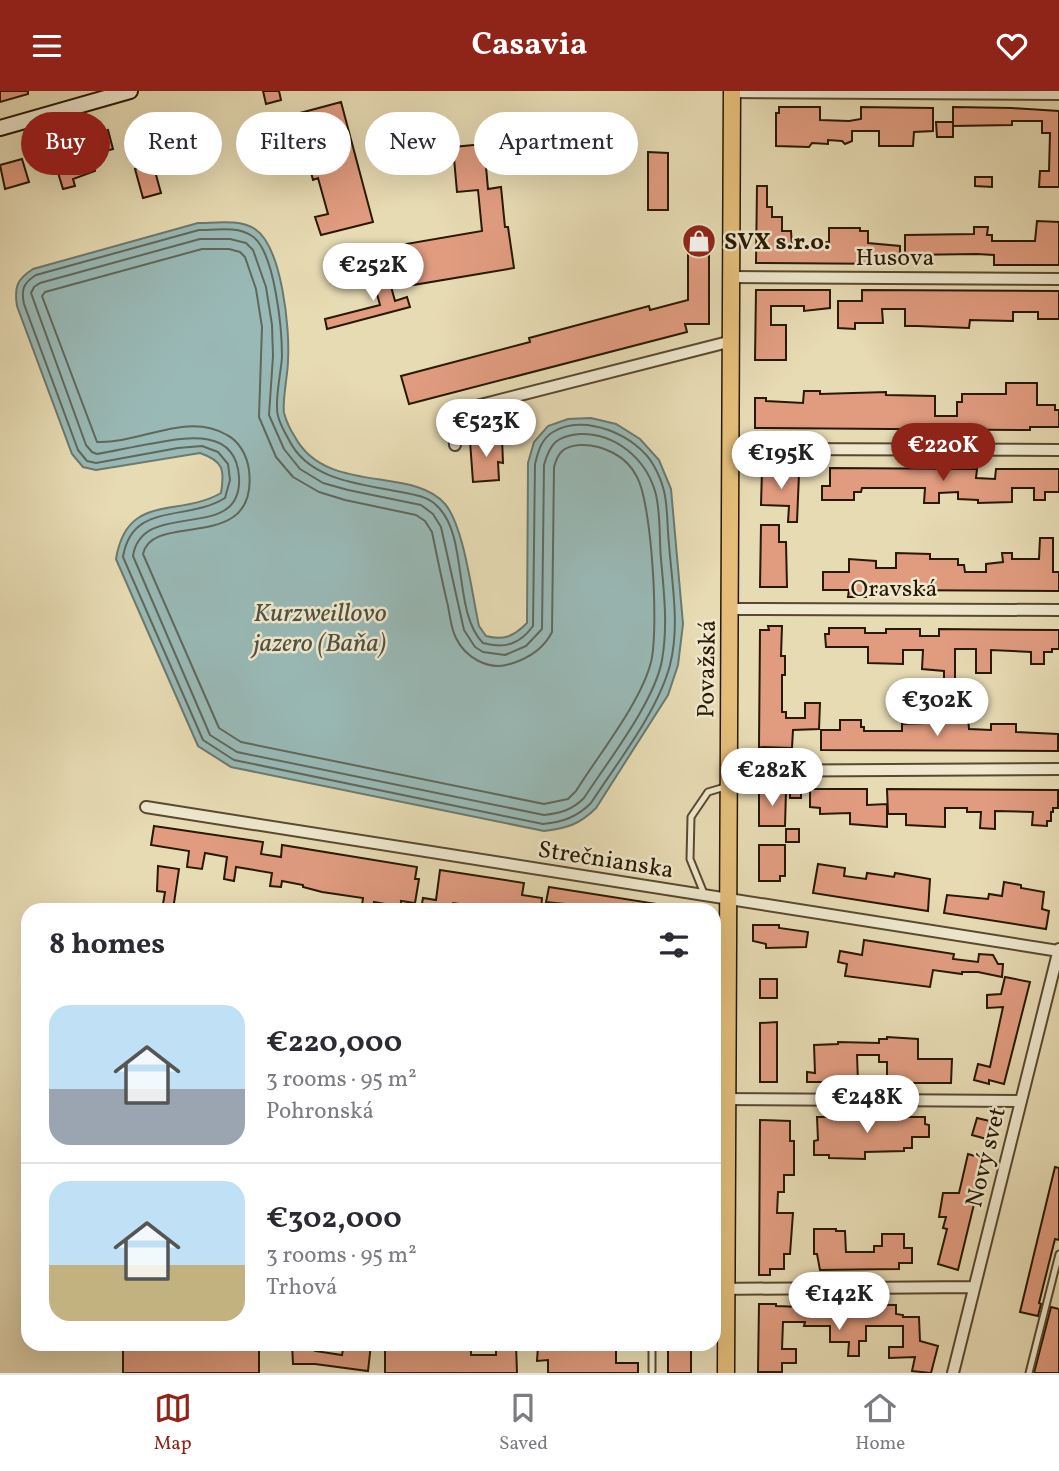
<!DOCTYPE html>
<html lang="en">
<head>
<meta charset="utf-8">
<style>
	body { margin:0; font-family:Vollkorn,serif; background:#f2f2f3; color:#2b2b33; height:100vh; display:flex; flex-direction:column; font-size:26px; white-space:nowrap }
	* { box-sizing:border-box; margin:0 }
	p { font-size:23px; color:#7c7c81 }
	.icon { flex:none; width:38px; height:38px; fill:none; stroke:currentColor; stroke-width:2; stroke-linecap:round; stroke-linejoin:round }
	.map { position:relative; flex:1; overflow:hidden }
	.sheet { position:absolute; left:21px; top:812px; width:700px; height:448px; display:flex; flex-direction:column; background:#fff; border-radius:21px; box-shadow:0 7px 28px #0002 }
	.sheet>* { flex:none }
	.top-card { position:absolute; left:21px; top:21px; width:700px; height:63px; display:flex; gap:14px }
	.price { position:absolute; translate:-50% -60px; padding:0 16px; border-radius:24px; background:#fff; color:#222; font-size:23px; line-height:46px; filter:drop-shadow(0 2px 4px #0008) }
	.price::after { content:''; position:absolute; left:50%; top:42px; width:21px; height:16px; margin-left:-10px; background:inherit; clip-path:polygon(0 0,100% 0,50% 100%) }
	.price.selected { background:#8f2418; color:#fff }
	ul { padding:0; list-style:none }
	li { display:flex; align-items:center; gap:21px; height:175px; padding:0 28px }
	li+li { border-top:2px solid #e1e1e2 }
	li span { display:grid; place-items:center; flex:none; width:196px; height:140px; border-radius:21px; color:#555 }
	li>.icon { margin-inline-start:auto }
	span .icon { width:84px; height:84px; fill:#fffc; stroke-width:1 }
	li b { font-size:30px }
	h2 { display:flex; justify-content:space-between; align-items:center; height:84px; padding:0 28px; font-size:30px }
	.pill { padding:0 24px; border-radius:32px; background:#fff; box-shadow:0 7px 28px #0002; font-size:24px; line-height:63px }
	.pill.selected { background:#8f2418; color:#fff }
	header { display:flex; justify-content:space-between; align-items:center; height:91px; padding:0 28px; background:#8f2418; color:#fff; font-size:32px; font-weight:700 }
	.tabs { display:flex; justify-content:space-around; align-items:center; height:98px; border-top:2px solid #e1e1e2; background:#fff; font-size:19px; color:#7c7c81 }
	.tabs a { display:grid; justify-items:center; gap:4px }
	.tabs .selected { color:#8f2418 }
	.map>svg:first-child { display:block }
	.water { fill:#99b9b6; stroke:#6c796e; stroke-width:2 }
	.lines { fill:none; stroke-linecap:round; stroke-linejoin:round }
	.shore { stroke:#60685c; stroke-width:2 }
	.building { fill:#e19c80; stroke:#281801; stroke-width:2 }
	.lane-casing { stroke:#58492e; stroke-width:9 }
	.street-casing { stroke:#58492e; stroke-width:14 }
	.secondary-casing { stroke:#281801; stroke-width:18 }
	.primary-casing { stroke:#281801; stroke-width:19 }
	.path { stroke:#281801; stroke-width:2.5; stroke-dasharray:5 3.5; stroke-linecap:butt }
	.lane { stroke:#efe8ce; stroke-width:5 }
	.street { stroke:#efe8ce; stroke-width:10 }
	.secondary { stroke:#efe8ce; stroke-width:14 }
	.primary { stroke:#e4be7a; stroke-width:16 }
	.labels { text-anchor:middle; stroke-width:5; stroke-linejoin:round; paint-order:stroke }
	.poi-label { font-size:24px; font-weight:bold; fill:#281801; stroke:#efe8ce; text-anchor:start }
	.street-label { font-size:24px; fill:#281801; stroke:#efe8ce }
	.water-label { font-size:26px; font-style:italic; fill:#505040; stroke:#efe8ce }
</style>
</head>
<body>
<header><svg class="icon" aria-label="menu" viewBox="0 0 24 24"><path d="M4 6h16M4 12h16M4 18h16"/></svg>Casavia<svg class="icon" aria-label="heart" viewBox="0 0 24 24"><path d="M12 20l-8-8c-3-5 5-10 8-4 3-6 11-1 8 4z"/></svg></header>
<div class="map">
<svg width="1059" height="1282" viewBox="0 0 1059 1282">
	<rect width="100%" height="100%" fill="#e7dbb4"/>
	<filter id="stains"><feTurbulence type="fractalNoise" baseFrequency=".00286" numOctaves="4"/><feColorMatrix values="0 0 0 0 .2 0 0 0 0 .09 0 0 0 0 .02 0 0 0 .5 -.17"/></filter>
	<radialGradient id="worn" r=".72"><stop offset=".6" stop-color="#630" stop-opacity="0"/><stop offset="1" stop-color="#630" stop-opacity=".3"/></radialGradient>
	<path class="water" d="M198,132C215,132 240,128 255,138C282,156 290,238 288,269C288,283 282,310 284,322C286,329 291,340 295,346C326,404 413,375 445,413C464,435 472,504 479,535L486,545C504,550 514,545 527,532L528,372L534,351L548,335L568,328L591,327L616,333L640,348L659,369L671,398L683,533L678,574L668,604L596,717C579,734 567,737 544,740L231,676L198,655L116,468C127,401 178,427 221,402C225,378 223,370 200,362L96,379L83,376L72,363L17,215C14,196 17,188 33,178Z"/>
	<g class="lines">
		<path class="shore" d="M199,139C215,139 238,135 252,145C275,160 282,239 282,266C281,282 274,311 278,325C280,333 285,342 289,349C309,390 362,393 401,401C415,404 429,405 439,417C468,447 453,522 483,552C505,558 520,553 533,535L535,373C538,361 541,348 553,341C584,321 638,345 654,375C658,382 662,392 664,400C668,416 667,436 669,453C672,493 680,535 670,574C658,620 617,672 591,712C577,726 563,731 543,733L234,669L203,649L123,466C132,410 187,431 225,407L230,389L228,373L218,361L202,355L178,357L96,372L87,370L78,359L24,213C21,199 23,192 36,184Z
			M230,148L246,152L253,159L266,196L272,234L273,265L269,324L284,358L300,378L323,392L348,399L421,414L433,423L441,436L464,539L475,556L483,561L505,564L526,555L542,538L544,374C550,352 557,345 580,343C615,342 645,367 655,400C661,420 659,447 661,468C664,502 668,535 662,569C655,610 608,670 584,707C572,719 561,722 544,724L237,661L210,644L133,465C142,406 243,454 239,386C236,335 183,347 149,353C132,356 114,360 97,363L92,361L86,354L31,202L34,196L40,192L200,148Z
			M202,158H229L240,161L245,166L256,198L262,236L259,326L276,366L293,386L319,401L345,409L416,424L425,430L432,441C437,465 442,490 448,515C450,525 451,538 456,547C465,566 488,580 510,573C527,568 543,559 552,541L554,376C558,361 564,355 580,354C602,353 627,365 637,386C652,413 659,539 651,571C641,611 599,663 576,700L568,708L544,713L241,651L219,637L143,463C152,419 259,465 249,379C247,365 240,351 227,344C187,320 139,353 97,351L42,205L45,201Z"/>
	</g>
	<path class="building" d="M0,0H28V3L0,11Z
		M263,0H279L281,9L266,13Z
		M341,11L373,131L321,144L315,126L328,123L318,87L313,89L302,48L298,49L292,27L301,25L300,22Z
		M779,16H820V29L849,30L861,28V16L933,17V40L914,41L913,55H879V40H852V50L845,53L842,50L828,49V53L812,52L809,56L776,55V22H779Z
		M953,16L1012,17L1059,20V96H1039L1040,80H1049L1050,42H1042V30H1012V34L953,35Z
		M936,31H953V46H937Z
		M108,39L113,58L90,64L95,80L73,88L75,95L63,98L52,62L86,51L84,46Z
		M484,53L488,98L501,96L505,136H508L514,177L413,194L406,153L482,140L478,99L457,101L453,56Z
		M648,61L668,62V119H648Z
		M22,68L29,91L5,98L0,74Z
		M153,73L161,102L143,107L135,78Z
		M975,86H992V96L975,95Z
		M757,95H767V116H772V126H782V140H791L792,155L823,154V151H829V137H860V140H868V152L900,155V173L756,172Z
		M1037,130L1059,131V174H994V164L977,163L905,164V144L974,143V136H988L987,144H992V150H1035Z
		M688,141H709V233H685L687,241L409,313L401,285L530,251L529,247L649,215L650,219L688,209Z
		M386,177L395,210L407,206L410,216L327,238L325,228L380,214L371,181Z
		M756,199H830V217L804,220V215H771V234H786V269H755Z
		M862,199L1059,200V228H1038V221H1013V230L970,229L969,237L917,235H905V218H882L883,232H855V238L838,237V210H862Z
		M1006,292H1037V314H1055V319H1059V336H1030V339L755,337V307H766V310L803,312L804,300H820V303L886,301V304L935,305V325H957V311H962V303H1006Z
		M502,347L503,372L498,371L499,389L473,391L470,350Z
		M830,377L977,378L976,387L995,388L996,378H1059V401H1045V409H1034V397H1012V411L978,412V409L958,408V401L939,402V412H924L925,397H862L861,401H854V409H822V395H830Z
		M762,379H782L783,382L799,383L797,431H788L789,415L761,414Z
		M761,434H779V451H786L787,496H760Z
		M1040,447H1053V481H1059V500L876,499V506H848L849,499H823V481H849V468L876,470V477H896V462L930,463V468H958V474H964L965,481H986V473L1003,471L1002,462H1012V468H1039Z
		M768,535H782L781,565H785V584H782V621H786V627H805V612H820L819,638L793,639L792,657L759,656L760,539H769Z
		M829,537H865V542H886V538H920V545H939V538L1059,539V558H1052V561H1044V573H1031V561L991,559V582H976V558H955V597H944V580L922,578L923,559H903V573L868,572V556H826L825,543H829Z
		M949,627H968L969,638L991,639V633H1016V641L1058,643V660L821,659V639H840V629H861V636H864V640H902V633L949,631Z
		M790,692H801V707H790Z
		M810,698H867V714L887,713V736L850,733V722L820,723V717L810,716Z
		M887,698L1058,699V717H1053V721H1051V730H1047V735L1032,734L1033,721L995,720V738L980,737L981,721H967V717H945V736L906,734V723H888Z
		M759,699H786L785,735H759Z
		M154,735L263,751L261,763L281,766L282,754L417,776L415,788H419L415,812L401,810V816L374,811L373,815L362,814L363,807L322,801L303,796V794L282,790L281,796L270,795L272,782L236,776L234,790L224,788L227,766L205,762L202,778L187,776L189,760L151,754Z
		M786,738H799V751H786Z
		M759,754H785V785H780V790H759Z
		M818,773L845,777L844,785L866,788L867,782L894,786L895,782L930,788L928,820L813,802Z
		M158,775L179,778L173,819H162L165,801L157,800Z
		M440,779L524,792L522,804L542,807L541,819H522L523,817L498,814L497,819H474L475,815L453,812L452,817L437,815V819L421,818L423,807L436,809Z
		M1004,791L1021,794V797L1044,801L1042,818L1049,820L1046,838L944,822L947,804L988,808L989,803L1002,805Z
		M549,796L657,813V819H564L566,813L546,811Z
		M753,834H779V837L808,841L806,856L766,857V853L753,850Z
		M864,849L954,863L953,868L978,871L979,863L993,864L998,873H1003L1002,886L978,881H962V883L933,879L930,896L845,885L847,873L838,871L840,860L862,864Z
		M1005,886L1030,891L1004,993L989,989V993L974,989L978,973L990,976L1003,916L987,917V904L1001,903Z
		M760,888H777V907H760Z
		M777,931V991H760V932Z
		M887,946L918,948V968H952L951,992H899V997H887V971H879V964H857L858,991H807V981L815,982L814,954L838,953V951L879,952V948H887Z
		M817,1026H925V1033L929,1034V1046H912V1057H904V1060L865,1061V1068L829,1067V1064H814V1050L818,1049Z
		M977,1027L994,1031L990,1049L972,1044Z
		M760,1029L790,1030V1050H794V1084H784V1101H778L777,1122H793L790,1163H784V1178H770V1184H759Z
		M968,1063L985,1068L958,1179L938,1173L947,1138L943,1137L946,1126H939L943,1102H959Z
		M1055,1076L1059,1077V1149L1055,1148L1039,1212L1041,1213L1038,1225L1020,1221Z
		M814,1138H836V1140H845L846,1161H874V1155H882V1143H904V1157H912V1172H899V1178L820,1179L817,1163H814Z
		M759,1213H776V1215L804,1216V1213L896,1214V1223L903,1224V1226H919L920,1250L938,1255L931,1282L912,1280L915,1266L889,1267V1256H903V1235H866V1250H859V1265H848L849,1251H830V1235H804L805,1231H783L782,1258H796V1272H782V1281H758Z
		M1051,1216L1059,1218V1282H1034Z
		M123,1253H259V1282H123Z
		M292,1253H315V1260L342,1264L344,1253H371L368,1280L315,1273H293Z
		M385,1253H471V1264H496V1253H516L517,1282H385Z
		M548,1253H616V1272H638V1282H548V1269L537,1270L538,1255H548Z
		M668,1253H691V1282H668Z"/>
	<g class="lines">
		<g class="lane-casing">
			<path id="lane" d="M705,805L690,768L691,726L708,701L725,696
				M652,1280V1253
				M1029,1282L1059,1163"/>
		</g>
		<g class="street-casing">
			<path id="street" d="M732,1L1059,3
				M731,186L1059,188
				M455,354L453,321L732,250
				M732,358L1059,359
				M729,518L1059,519
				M728,680L1059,678
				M146,716L1059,860
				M714,1008L1021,1010
				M714,1198L974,1196
				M953,1282L1059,858"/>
		</g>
		<g class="secondary-casing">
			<path id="secondary" d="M0,37L130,0"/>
		</g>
		<g class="primary-casing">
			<path id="primary" d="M726,1282L732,0"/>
		</g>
		<path class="path" d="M479,326V347"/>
		<use href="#lane" class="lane"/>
		<use href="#street" class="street"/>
		<use href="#secondary" class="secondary"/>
		<use href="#primary" class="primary"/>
	</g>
	<defs>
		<g id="shop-disc" transform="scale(1.75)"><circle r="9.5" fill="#8f2418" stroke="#efe8ce"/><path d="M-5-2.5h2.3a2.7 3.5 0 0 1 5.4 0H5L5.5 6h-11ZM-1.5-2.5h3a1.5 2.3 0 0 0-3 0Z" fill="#fff"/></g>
	</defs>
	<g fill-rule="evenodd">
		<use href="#shop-disc" x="699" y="150"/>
	</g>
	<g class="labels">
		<g class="poi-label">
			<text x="724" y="158">SVX s.r.o.</text>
		</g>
		<g class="street-label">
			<text x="895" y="174">Husova</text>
			<text x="894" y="505">Oravská</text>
			<text transform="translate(706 578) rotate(-89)" y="8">Považská</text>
			<text transform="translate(606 768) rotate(9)" y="8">Strečnianska</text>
			<text transform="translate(985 1066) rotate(-76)" y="8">Nový svet</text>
		</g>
		<g class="water-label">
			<text x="320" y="530">Kurzweillovo<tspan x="320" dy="30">jazero (Baňa)</tspan></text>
		</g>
	</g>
	<rect width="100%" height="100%" filter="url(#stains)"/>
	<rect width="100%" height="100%" fill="url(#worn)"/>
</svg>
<b class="price" style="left:373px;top:212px">€252K</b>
<b class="price" style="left:486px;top:368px">€523K</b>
<b class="price selected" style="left:943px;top:392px">€220K</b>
<b class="price" style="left:781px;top:400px">€195K</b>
<b class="price" style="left:937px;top:647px">€302K</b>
<b class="price" style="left:772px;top:717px">€282K</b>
<b class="price" style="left:867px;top:1044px">€248K</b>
<b class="price" style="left:839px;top:1241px">€142K</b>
<div class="top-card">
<a class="pill selected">Buy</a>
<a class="pill">Rent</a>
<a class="pill">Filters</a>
<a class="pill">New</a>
<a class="pill">Apartment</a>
</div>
<section class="sheet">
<h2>8 homes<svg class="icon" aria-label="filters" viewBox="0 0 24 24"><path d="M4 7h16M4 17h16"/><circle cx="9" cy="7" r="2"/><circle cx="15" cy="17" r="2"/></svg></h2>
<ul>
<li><span style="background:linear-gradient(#bfe0f5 60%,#9aa5b1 0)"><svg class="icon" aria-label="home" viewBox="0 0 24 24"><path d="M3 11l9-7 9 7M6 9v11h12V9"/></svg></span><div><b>€220,000</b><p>3 rooms · 95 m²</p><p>Pohronská</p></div></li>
<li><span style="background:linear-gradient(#bfe0f5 60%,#c2b280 0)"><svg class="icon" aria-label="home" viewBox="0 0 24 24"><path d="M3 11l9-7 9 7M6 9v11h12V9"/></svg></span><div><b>€302,000</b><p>3 rooms · 95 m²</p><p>Trhová</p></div></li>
</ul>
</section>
</div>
<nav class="tabs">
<a class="selected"><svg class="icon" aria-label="map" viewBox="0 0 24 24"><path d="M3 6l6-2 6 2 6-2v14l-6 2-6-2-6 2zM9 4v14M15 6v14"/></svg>Map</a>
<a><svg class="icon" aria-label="saved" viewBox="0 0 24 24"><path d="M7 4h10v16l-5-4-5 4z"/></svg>Saved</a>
<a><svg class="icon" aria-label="home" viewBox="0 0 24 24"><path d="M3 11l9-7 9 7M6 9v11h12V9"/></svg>Home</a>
</nav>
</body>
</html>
